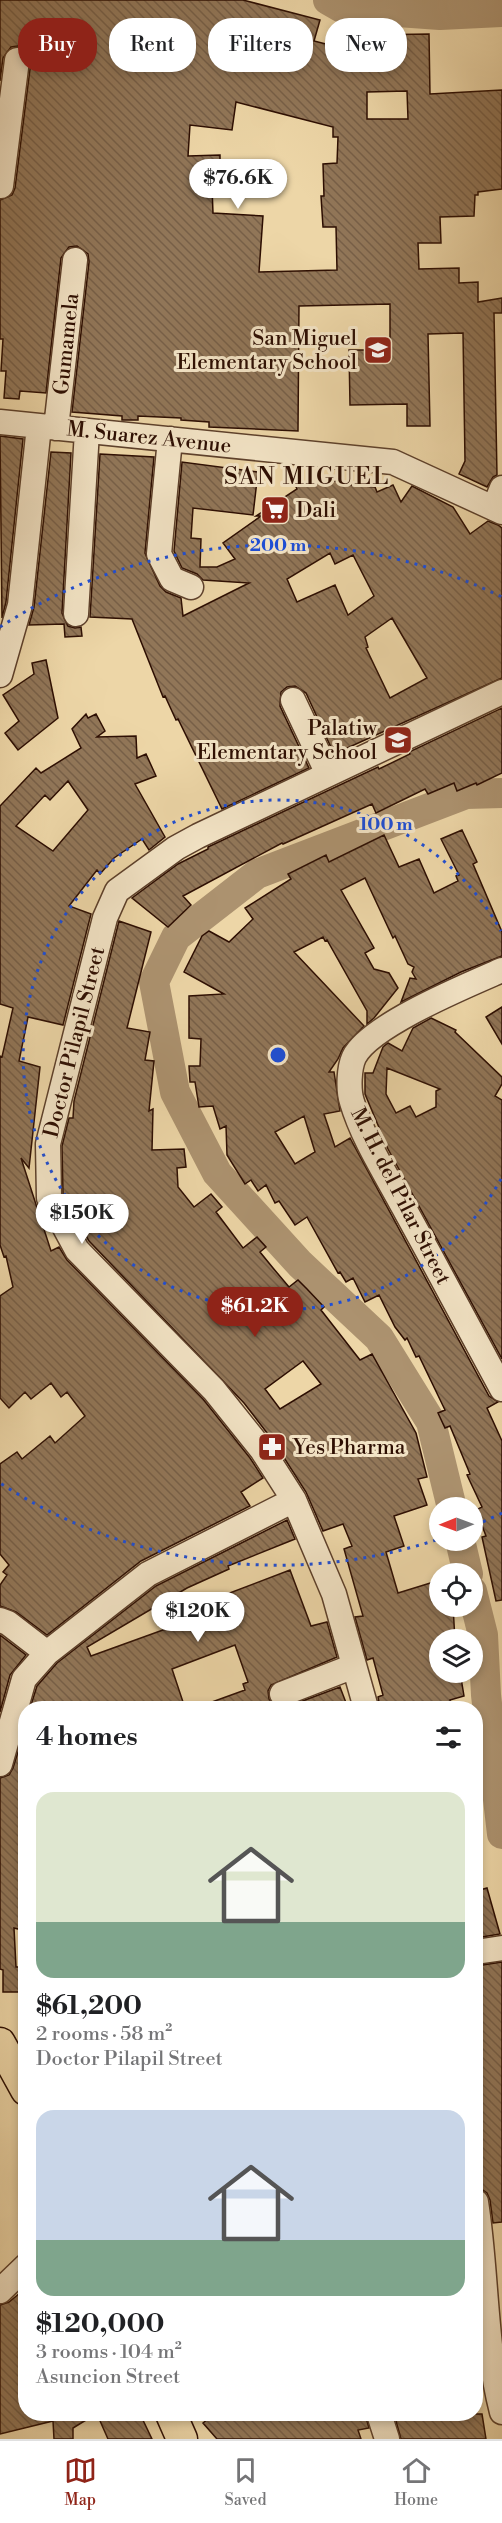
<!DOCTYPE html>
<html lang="en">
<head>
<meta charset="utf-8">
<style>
	body { margin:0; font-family:"Libre Bodoni",serif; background:#f2f2f2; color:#202124; height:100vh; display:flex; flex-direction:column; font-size:22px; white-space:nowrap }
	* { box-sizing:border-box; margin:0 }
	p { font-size:20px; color:#757577 }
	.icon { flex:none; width:33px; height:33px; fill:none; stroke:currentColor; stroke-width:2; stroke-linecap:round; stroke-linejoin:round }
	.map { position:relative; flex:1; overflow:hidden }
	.panel { position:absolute; left:18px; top:1701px; width:465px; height:720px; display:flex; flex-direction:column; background:#fff; border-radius:24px; box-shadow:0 3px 9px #0003 }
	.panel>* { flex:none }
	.guide { position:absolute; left:18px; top:18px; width:466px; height:54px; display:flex; gap:12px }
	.needle { width:39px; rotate:269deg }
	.tools { position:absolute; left:429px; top:1497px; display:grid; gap:12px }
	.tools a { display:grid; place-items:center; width:54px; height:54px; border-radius:50%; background:#fff; box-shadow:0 3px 9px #0003; font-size:30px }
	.price { position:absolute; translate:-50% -51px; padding:0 14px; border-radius:21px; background:#fff; color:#222; font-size:20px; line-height:39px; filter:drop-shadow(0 2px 3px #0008) }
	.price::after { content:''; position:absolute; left:50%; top:36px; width:18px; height:14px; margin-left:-9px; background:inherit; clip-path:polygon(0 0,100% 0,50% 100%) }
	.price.active { background:#8f2418; color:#fff }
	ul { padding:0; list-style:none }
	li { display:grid; align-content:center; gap:12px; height:318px; padding:0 18px }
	li span { display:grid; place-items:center; height:186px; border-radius:18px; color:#555 }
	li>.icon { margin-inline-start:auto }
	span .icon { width:108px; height:108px; fill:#fffc; stroke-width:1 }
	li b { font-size:26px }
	h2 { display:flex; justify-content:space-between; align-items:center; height:72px; padding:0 18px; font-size:26px }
	.chip { padding:0 21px; border-radius:24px; background:#fff; box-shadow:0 3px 9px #0003; font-size:21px; line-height:54px }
	.chip.active { background:#8f2418; color:#fff }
	.tab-bar { display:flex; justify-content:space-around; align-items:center; height:84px; border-top:2px solid #e0e0e0; background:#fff; font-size:16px; color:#757577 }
	.tab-bar a { display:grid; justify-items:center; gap:3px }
	.tab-bar .active { color:#8f2418 }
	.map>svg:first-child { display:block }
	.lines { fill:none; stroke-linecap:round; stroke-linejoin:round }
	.river { stroke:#ac926f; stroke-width:30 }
	.building { fill:url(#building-back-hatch); stroke:#2d0e02; stroke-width:1.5; fill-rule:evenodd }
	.minor-casing { stroke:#5d402b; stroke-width:27 }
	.major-casing { stroke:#2d0e02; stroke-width:33 }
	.minor { stroke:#f3e4c6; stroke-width:24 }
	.major { stroke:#edd6a7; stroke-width:30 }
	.ring { fill:none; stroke:#1d4ed8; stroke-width:3; stroke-dasharray:3 6 }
	.labels { text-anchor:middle; stroke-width:6; stroke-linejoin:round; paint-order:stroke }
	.poi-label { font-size:21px; fill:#2d0e02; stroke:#f3e4c6; text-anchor:end }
	.street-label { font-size:21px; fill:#2d0e02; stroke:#f3e4c6 }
	.quarter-label { font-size:24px; letter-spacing:1.5px; fill:#2d0e02; stroke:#f3e4c6 }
	.centre { fill:#1d4ed8; stroke:#f3e4c6; stroke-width:3 }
	.ring-label { font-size:18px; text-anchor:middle; font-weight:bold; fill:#1d4ed8; stroke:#f3e4c6; stroke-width:6; stroke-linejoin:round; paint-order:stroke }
</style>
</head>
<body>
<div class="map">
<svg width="502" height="2439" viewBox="0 0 502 2439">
	<defs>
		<pattern id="building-back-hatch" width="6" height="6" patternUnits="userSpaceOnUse" patternTransform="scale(1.5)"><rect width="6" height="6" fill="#917658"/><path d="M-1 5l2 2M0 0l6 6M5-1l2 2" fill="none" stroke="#775f47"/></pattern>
	</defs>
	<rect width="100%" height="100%" fill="#edd6a7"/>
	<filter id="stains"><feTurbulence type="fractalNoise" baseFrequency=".00333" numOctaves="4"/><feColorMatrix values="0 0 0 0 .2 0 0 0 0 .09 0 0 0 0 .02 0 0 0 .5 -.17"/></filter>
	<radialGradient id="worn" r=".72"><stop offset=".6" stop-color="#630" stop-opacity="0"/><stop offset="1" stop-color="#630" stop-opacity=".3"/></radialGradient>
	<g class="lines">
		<path class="river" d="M328,0L342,8L440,15L502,12
			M452,1508L431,1422L379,1338L300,1264L217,1173L175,1092L154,982L176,937L257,874L466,794L502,793
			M460,1540L468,1574
			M472,1591L483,1635L486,1695L502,1834"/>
	</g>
	<path class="building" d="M0,0H243L320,20L314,41L365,54V35L429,34L430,94L502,90V189L478,192V195H475L474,216L440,217L441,243H418L419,269L459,268V283L478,282V302L502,298V313H494L497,475L493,477L487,487L459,474L465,461L463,333L428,334L430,426H407V404L350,405L349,350H390V304L299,306L298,431L209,427V422L181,420V418L138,416V420H122V416L72,412L89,262L88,254L77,246L69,247L61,258L46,393L20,391L19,399L4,398L6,371H1L3,339H0V200L12,195L15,188L31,61L30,54L25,48L18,46L11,47L3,58L0,81ZM407,91L408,119H367V92ZM236,102L333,127V137H338L337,163L323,164L324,196H321L323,227H336L337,270L259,272L263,216L213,213L212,187H220V155L188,156L190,125L232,130Z
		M0,436L23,439L6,602L2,618Z
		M51,452L71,453L62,613L68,626L75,628L81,627L82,636L65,637L64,624L29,625L34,607Z
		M100,454L154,457L145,553L160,586L166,592L181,598L183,616L249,583L203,580L197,574L182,568L174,551L182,462L258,472L253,515L193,508L191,538L201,539L200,567H217L235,559L223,543L261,516H256L297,489L294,483L340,481V484L375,487L377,492L393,485L401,502L412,486L453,507L470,534L488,521L498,525L502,528V678L334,754L306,693L295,686L287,687L281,692L280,706L309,768L222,809L178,719L176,720L165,696L163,697L132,619L90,617ZM330,553L335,564L353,555L374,596L348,615L335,585L297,602L287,579ZM392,618L427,678L390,698L366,648L368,647L365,637Z
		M46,660L58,718L18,750L5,733L19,721L3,695L34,674L32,663Z
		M502,708V773L477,785L476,783L457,791L454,783L428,794L425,789L376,813L372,804L283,844L282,843L183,896L191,905L168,927L132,898L178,864L208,849V847L378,767L379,769L410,754L409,752Z
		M86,714L88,718L96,714L105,731L97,737L136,736L137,758L146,754L156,776L135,784L165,837L149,850L142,839L114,858L100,874L97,870L69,906L91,914L63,1025L28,1017L19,1061L40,1067L29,1168L21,1158L51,1251L59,1247L67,1260L203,1399L250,1458L263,1478L241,1492L250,1506L141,1561L47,1635L16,1612L0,1606V1585L7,1575L3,1572L9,1565L0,1554V1464L17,1452L22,1459L50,1436L55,1443L85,1416L67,1392L61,1397L51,1383L31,1399L25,1392L9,1408L0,1398V1296L13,1287L6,1256L4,1257L0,1245V1056L2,1057L13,1008L0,1004V806L36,768L41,773L81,748L72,729ZM68,781L88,810L53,851L16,826L45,795L50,800Z
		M462,830L477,862L473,864L502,932V956L461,972L401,1002L410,978L416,979L412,972L414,967L408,964L395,936L393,938L365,878L341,890L374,948L365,953L374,969L389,973L398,988L374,1018L367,1024V1011L327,940L325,941L323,937L294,952L364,1026L343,1048L338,1059L329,1072H334L340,1111L324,1114L335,1147L350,1138L489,1396L498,1402L487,1408L502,1441V1600L496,1601L482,1537L486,1536L476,1510L482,1507L467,1475L470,1474L450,1426L445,1428L438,1413L445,1410L419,1356L416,1357L407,1338L405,1340L395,1327L379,1295L365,1302L353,1278L346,1282L340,1272L338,1273L307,1217L295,1225L279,1201L275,1203L266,1185L258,1191L251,1180L245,1184L227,1155L226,1126L220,1129L213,1106L199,1107L195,1082H190L189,1066H200L201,1039L189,1038V996L224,994L184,972L202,936L209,931L229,942L253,919L245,908L291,879L288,874L326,855L329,862L384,835L399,867L419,859L434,893L458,881L456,876L459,875L441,839ZM304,1116L315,1152L295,1164L275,1132Z
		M119,921L151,932L127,1028L150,1032L145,1060L154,1061L149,1111L153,1109L152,1150L184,1149L186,1167L177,1168L178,1187L194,1207L211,1194L222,1207L216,1212L243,1248L257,1237L266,1247L260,1252L273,1268L289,1287L298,1280L307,1289L324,1307L321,1310L360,1360L372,1354L416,1433L427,1477L418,1479L427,1505L394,1516L404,1546L386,1552L398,1593L440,1580V1606H453L455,1640H440V1672H460L464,1696L450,1700L452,1708H380L378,1697L383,1695L373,1658L367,1660L355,1617L363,1616L344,1549L352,1546L343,1524L323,1531L306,1492L274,1442L244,1403L89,1241L63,1194L62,1146L69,1118H73L74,1101ZM303,1361L321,1384L280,1409L265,1389Z
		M502,1007V1044L486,1017Z
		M431,1018L456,1030L455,1032L502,1077V1084L495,1096L502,1100V1359L388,1149L365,1094V1073H373L383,1047L388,1043L402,1051L413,1028ZM387,1068L440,1089L436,1091V1107L416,1117L410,1106L396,1113L386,1094Z
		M287,1520L295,1539L228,1566L229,1569L187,1588L87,1647L91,1656L185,1622L186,1626L220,1613L214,1599L290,1570L311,1626L327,1622L337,1657L271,1685L268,1691L269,1699L275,1706L269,1708H198V1707L245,1690L243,1684L248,1682L235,1645L172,1669L185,1708H30L37,1686L57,1663L156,1586Z
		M0,1635L26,1655L10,1675L0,1712Z
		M340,1687L348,1708H299L297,1703Z
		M26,1726V1889L19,1902L26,1904V1931L14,1928L16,1967H26V1992H3V1970L0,1969V1778L9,1775L13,1768Z
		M487,1888L500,1934L476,1938V1891Z
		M502,1962V2222L493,2223L490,2200L487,2193L480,2188L476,2169V1966Z
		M26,2288V2414H96L73,2428V2439H54L53,2421L0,2434V2305L9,2302Z
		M97,2414H140L152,2439H108Z
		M214,2414H365L369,2428L358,2430L361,2439H217L203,2423Z
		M394,2414H482L486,2439H401Z"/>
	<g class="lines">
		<g class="minor-casing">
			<path id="minor" d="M1,186L17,60
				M0,422L393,462L502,512
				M56,428L75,260
				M170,439L159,554L172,579L191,587
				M494,508L502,488
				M76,614L87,431
				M0,675L20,605L39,426
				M293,700L328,774
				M502,970C468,985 370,1025 354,1057C349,1068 348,1090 352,1102C363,1139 386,1174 404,1208C437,1268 469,1328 502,1389
				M0,1620L8,1623L47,1653
				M282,1694L354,1666
				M366,1708L334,1594L294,1500L262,1450L214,1390L77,1250L49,1198L48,1144L105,918L117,891L176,848L198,836L502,692
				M0,1764L24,1679L47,1653L148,1574L294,1500
				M476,1952L502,1948
				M476,2202C487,2272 484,2343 502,2412
				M0,2291L26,2266
				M379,2414L387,2439"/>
		</g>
		<g class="major-casing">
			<path id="major" d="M0,2043L26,2090
				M171,2414L182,2439"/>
		</g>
		<use href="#minor" class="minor"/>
		<use href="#major" class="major"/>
	</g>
	<g class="ring">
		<path d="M501 1179A255 255 0 1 1 501 931"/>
		<path d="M502 1513A510 510 0 0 1 473 1526M436 1540A510 510 0 0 1 0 1483M0 627A510 510 0 0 1 502 597"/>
	</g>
	<defs>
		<g id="school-square" transform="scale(1.5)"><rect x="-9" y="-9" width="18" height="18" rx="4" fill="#8f2418" stroke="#f3e4c6"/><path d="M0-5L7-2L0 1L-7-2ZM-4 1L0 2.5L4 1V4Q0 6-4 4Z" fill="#fff"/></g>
		<g id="supermarket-square" transform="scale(1.5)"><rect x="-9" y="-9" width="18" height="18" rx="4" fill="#8f2418" stroke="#f3e4c6"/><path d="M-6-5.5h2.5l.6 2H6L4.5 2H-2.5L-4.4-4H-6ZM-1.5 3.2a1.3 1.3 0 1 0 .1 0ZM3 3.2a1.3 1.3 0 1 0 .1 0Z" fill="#fff"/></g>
		<g id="pharmacy-square" transform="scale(1.5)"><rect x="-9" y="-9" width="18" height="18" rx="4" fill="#8f2418" stroke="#f3e4c6"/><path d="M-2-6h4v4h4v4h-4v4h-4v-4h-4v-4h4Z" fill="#fff"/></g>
	</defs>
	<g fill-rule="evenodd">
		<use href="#school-square" x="378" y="350"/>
		<use href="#supermarket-square" x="275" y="510"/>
		<use href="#school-square" x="398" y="740"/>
		<use href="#pharmacy-square" x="272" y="1447"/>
	</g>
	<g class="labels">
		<g class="poi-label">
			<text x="357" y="345">San Miguel<tspan x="357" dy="24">Elementary School</tspan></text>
			<text x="296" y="517" text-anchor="start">Dali</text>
			<text x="377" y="735">Palatiw<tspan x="377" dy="24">Elementary School</tspan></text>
			<text x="293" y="1454" text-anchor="start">Yes Pharma</text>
		</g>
		<g class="street-label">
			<text transform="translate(66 344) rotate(-84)" y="7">Gumamela</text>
			<text transform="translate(149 437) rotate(6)" y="7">M. Suarez Avenue</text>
			<text transform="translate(74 1042) rotate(-76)" y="7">Doctor Pilapil Street</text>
			<text transform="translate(401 1196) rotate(63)" y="7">M. H. del Pilar Street</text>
		</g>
		<g class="quarter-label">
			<text x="307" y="484">SAN MIGUEL</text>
		</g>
	</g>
	<circle cx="278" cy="1055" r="9" class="centre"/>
	<g class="ring-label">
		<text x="278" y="551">200 m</text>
		<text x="386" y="830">100 m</text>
	</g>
	<rect width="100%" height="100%" filter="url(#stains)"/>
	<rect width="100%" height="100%" fill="url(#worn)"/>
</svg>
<div class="tools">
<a><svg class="needle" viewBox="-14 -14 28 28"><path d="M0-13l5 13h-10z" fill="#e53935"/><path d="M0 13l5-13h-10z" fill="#757577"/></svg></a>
<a><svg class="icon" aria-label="locate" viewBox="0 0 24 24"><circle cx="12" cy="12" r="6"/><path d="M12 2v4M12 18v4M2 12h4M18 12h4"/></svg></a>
<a><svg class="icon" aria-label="layers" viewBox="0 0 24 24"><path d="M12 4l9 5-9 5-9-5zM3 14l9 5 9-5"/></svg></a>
</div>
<b class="price" style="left:238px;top:210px">$76.6K</b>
<b class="price" style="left:82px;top:1245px">$150K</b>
<b class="price active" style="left:255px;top:1338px">$61.2K</b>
<b class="price" style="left:198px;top:1643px">$120K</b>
<div class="guide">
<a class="chip active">Buy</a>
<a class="chip">Rent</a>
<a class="chip">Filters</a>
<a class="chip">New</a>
</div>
<section class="panel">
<h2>4 homes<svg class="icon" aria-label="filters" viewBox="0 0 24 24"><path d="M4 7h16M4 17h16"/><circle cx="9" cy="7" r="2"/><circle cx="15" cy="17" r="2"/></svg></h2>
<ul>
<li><span style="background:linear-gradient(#dfe7d0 70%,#7fa58c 0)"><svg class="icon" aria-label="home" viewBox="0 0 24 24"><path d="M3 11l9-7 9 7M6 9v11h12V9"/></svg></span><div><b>$61,200</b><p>2 rooms · 58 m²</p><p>Doctor Pilapil Street</p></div></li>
<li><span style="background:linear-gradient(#c9d6e8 70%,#7fa58c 0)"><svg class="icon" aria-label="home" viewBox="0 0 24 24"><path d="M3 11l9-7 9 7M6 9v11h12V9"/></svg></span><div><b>$120,000</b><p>3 rooms · 104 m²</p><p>Asuncion Street</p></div></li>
</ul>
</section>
</div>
<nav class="tab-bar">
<a class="active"><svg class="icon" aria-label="map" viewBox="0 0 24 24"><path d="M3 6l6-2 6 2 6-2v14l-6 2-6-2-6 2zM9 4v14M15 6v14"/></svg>Map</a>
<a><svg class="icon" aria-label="saved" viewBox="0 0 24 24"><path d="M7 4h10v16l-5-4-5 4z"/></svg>Saved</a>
<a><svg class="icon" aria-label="home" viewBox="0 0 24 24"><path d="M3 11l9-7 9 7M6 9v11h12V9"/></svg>Home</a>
</nav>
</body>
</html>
